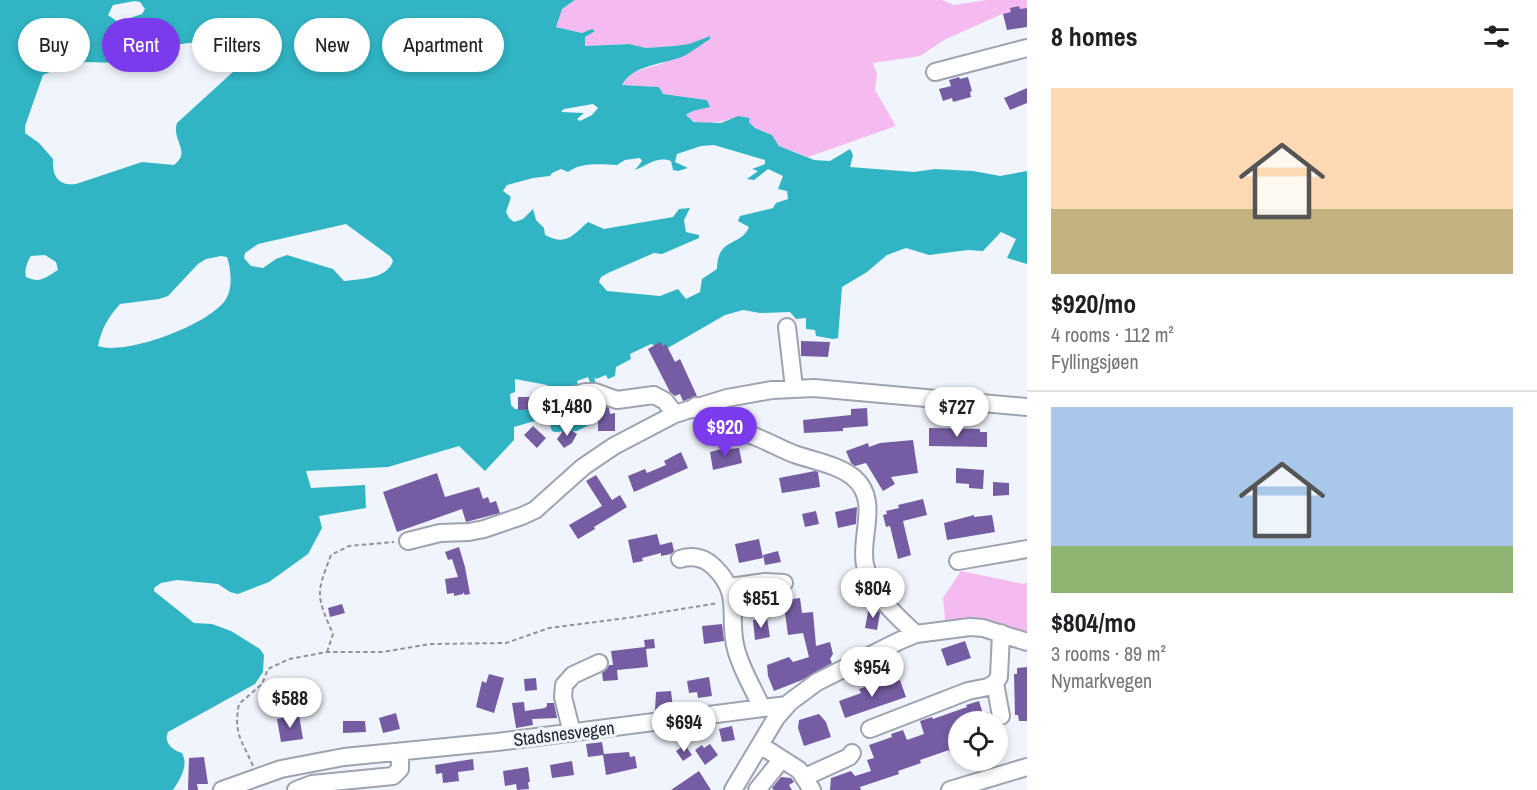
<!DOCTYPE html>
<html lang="en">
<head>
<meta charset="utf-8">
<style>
	body { margin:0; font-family:"Archivo Narrow",sans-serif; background:#f2f2f2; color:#202124; height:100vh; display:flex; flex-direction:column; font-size:22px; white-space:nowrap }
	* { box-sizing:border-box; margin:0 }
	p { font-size:20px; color:#757577 }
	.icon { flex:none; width:33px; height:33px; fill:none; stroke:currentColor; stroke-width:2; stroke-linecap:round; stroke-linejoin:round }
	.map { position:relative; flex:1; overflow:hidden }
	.details { display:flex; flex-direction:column; background:#fff; width:510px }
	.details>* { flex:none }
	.hud { position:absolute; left:18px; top:18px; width:570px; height:54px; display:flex; gap:12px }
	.fabs { position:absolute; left:948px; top:711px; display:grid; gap:12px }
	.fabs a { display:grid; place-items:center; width:60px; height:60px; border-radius:50%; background:#fff; box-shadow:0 3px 9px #0003; font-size:30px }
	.price { position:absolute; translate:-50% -51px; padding:0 14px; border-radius:21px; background:#fff; color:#222; font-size:20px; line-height:39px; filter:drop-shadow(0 2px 3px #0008) }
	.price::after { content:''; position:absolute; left:50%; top:36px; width:18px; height:14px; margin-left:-9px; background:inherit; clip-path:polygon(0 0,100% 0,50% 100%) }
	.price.on { background:#7c3aed; color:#fff }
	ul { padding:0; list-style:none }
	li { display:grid; align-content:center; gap:12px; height:318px; padding:0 24px }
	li+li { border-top:2px solid #e0e0e0 }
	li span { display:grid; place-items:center; height:186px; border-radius:0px; color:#555 }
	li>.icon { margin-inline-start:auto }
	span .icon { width:108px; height:108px; fill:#fffc; stroke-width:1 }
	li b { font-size:26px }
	h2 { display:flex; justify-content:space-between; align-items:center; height:72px; padding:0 24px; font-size:26px }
	.tag { padding:0 21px; border-radius:27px; background:#fff; box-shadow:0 3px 9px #0003; font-size:21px; line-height:54px }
	.tag.on { background:#7c3aed; color:#fff }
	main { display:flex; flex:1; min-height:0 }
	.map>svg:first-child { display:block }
	.green { fill:#f5bbf0 }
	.water { fill:#31b5c5; fill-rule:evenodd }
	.building { fill:#765da3 }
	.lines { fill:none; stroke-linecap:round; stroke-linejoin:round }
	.minor-casing { stroke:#9ea3b1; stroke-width:20 }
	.path { stroke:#90939a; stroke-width:2; stroke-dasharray:4.5 3; stroke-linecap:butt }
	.minor { stroke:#fff; stroke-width:16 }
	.labels { text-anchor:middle; stroke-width:6; stroke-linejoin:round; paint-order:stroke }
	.street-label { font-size:18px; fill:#24272c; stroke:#f0f4fc }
</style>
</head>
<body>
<main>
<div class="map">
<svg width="1027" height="790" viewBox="0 0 1027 790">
	<rect width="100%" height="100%" fill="#f0f4fc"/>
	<path class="green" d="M575,0H942L954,5L987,0H1027V18L1002,14L944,40L920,56L873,63L877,74L875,90L896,126L808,157L779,146L772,135L755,128L749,122L750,118C727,114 708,133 686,116L693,111L709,107L707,100L663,94L659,87L622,85C632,67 652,69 668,61C682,54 696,45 710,36L689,44L674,46L646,48L629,44L585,46V37L594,31L592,29L582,33L556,27L561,9Z
		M961,571L1024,584L1027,582V633L946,629L943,598Z"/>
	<path class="water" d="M0,0H575L562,9L556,27L582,33L592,29L595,31L585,37V46L629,44L646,48L674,46L689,44L710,36V39C702,44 694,50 686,55C666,65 634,63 622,85L659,87L663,94L707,100L710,107L693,111L686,115L694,122L721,123L738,116L750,118L749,122L755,128L772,135L779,146L814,160L830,161L850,149L853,155L850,167L914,172L935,169L973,171L1000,176L1027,171V264L1007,258L1016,239L1001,232L983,251L968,250L929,255L906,248L887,255L867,272L842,287L838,338L833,339L816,336L815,330L806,329V318L796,319L790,312L760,313L743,310L725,315L666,349L651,344L630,354L631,359L616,367L615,376L608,379L606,375L596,379L594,377L598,390H593L588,377L577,381L580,391L570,389L550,391L547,385L515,379V392L510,394L511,405L515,409L562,412L575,408L591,419V424L577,431L555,432L552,431L549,422L538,420L514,427V440L485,471L459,446L388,467L306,471L311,488L365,485L366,508L319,516L322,528L308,554L269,582L238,594L230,592L218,584L177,580L161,583L154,588V591L194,623L212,624L231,631L260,649L264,655L263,672L255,684L168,732C163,743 173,750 182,753C189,766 180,779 173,790H0ZM135,1L140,2L145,9L142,14L118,22L108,15L113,5ZM219,39C234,39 251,36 262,48L260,58L234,71L177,123C171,140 192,152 174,165L142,162L76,184C58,186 52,176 53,159L39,143L25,133V126L43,75L61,67L86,62L121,63L150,56L174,45ZM593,104L598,108L592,115L580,121L577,119L584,113L561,112L564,109ZM714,145L765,160V164L752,169L758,171L747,179L754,180L768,169L783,176L778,189L787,191L788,199L776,203L773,208L740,216L738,221L749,227C741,247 717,237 717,269L702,279L700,292L686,299L678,289L660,296L607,291L599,282L601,277L608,273L654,253L662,254L699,238V235L686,232L684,220L690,208L679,209L673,217L604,229L588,222C572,236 566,246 545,235L544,228L536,220L533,209L523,219L514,222L509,218L506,212L511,197L503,191L507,185L533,178L550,176L552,173L561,169L568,172C580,162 602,164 617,165L625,160L640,158L642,161L635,170C648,165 657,156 671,161L673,170L678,171L688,168L675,162L677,154L701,146ZM346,224L391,257L393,261C387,279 361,279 344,281L333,269L287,255L276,259L263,268L251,266L244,258L245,253L258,244ZM45,255L56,262L58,270C46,277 41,284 26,277C24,272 27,261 31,256ZM221,256L227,257C231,269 233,288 226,299C211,324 126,356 98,346C102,327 108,318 120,304L159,299L168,296L198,264L206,259Z"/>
	<path class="building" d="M1019,6L1020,9L1027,8V27L1007,30L1003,14L1011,12L1010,8Z
		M959,77L960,79L968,77L972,91L970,92L971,97L953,102L952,98L943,101L939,89L951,86L949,80Z
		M1027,88V103L1010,110L1004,98Z
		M801,341L830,342L828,357L801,356Z
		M660,342L663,346L666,344L675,362L680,359L697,396L683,401L680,394L675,396L670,392L648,349Z
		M518,397H536V401H546V409L518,410Z
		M587,402H593L609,408L610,414L615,413V431H598V419L574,420V412L579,411L577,405Z
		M867,408L868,426L843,428V431L804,433L803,420L851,415V409Z
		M533,426L546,438L537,448L524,435Z
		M566,427L577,434L572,443L564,448L557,439Z
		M929,428L980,429V432H987V447L929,446Z
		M913,440L918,473L891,477L895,484L883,491L866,463L855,466L851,463L846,451L868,443L869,447L880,443Z
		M729,447L730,449L739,448L742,463L713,470L710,452Z
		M681,452L688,468L634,492L628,476L645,469L647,473L666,465L664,461Z
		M956,468L984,470L983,489L969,488V484L956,483Z
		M815,471L818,472L820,487L782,493L779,478Z
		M437,473L445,497L479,487L483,499L488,497L490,503L496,501L500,513L466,522L462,509L397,532L383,492Z
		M596,475L612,500L620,495L627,507L594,527L595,529L578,539L569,525L602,506L586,481Z
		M993,482L1009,483V495L993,496Z
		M923,499L927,515L903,521L911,555L898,559L890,526L886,527L883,515L887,514L886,511L899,508L898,505Z
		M857,507L856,524L838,528L835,512Z
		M816,511L819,524L805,527L802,514Z
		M974,515V517L992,515L995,532L947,540L944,523Z
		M657,534L660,545L672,542L674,551L671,554L661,556V553L642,558L643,561L633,563L628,540Z
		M759,539L763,558L739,563L735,544Z
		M459,547L465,567L470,594L465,595L463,592V594L454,596V593L447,594L445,579L458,577L452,559L448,560L445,552Z
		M778,551L781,562L765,565L763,555Z
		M800,598L802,613L813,612L816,646L830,642L833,654L830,659L832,663L802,680L774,691L768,676L767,665L789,657L793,662L809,657L803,633L788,635L785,613L778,614L776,601Z
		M342,604L345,613L330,617L328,608Z
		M869,607L876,608L880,613L877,630L865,628Z
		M767,618L770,637L755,640L753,620Z
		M722,624L724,641L704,644L702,626Z
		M654,639L655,648L646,649L648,667L617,670L618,680L603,681L602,673L607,669L609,665H613L611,651L645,647L644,640Z
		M965,641L971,658L947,666L941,649Z
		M1027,667V721H1019L1018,715H1015L1014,674H1017V668Z
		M489,674L504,678L494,713L476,707L482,681L486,683Z
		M709,677L712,696L698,698L697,692L689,693L687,681Z
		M536,678L537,690L525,691L524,679Z
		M900,680L906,697L845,718L839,701L861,693L859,689L877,683L878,687Z
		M671,691L673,708L655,711L656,692Z
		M979,701L983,714L988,712L992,722H958V750L950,753L949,750L920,760L921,763L898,771L899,774L860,787L861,790H830L831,778L851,771L855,776L871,771L867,760L874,758L869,745L892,737L891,734L903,730L907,740L924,734L920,721L932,717L933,719L967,707L966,705Z
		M524,702L525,711L545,708L547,706V703H554L557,718L532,719L533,725L516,728L512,703Z
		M396,713L400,729L383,733L379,718Z
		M819,714L826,722L831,737L804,746L798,728L799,720Z
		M299,715L303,739L281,742L277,719Z
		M343,721H365L366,732L343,733Z
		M732,726L735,740L722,742L719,729Z
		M602,742L604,754L629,752L630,757L635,756L637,768L606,775L603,755L588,757L586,744Z
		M710,744L718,755L705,765L695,750L702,745L704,748Z
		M685,745L692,755L683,761L676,751Z
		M204,757L208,784H197L198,790H188L189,758Z
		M473,759L474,770L458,772L459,781L443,783L442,773L436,774L435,765Z
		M572,761L574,775L552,778L550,765Z
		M528,767L530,782H528L529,789L517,790L516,784L505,786L503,771Z
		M699,771L711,790H671Z
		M781,777L791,778L794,782L789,785L792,790H774L772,788Z"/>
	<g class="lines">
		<g class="minor-casing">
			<path id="minor" d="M935,72L1027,48
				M787,327L794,388
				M572,396L585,392H595L617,400L654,395L665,401L675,414
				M696,406C704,423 739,430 756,437C769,442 781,449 794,454C814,461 836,464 853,477C881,500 859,536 865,565C872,594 895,615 916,634
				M408,541L440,533L469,532L484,529L522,516L535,510L583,467L614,446L675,414L727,398L772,390L814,388L1027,407
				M680,559C693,555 704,557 714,567C743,595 727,616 736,649C741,669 753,688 762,708
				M958,561L1027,549
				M730,587L765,582L784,583
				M995,683L1001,716
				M870,729L968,691L988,687L995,683L999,677L1001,633
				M572,733L563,697L564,685L573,675L599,663
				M760,745L799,770L812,790
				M805,777L849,757L852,753
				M222,790L281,769L344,757L497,742L787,705
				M296,790L312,784L393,776L400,769V752
				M733,790L776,718L790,702L817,682L899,641L916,634L970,627L983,628L1027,642
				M757,790L782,759
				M950,790L1027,767"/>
		</g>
		<path class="path" d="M327,652L333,634C316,595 316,594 331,555L349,546L394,542
			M253,766C242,740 233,734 239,704L262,684L268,669L289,659L327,652H383L430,644L506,643L549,628L627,618L718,603"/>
		<use href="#minor" class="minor"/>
	</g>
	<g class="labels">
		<g class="street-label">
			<text transform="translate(564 734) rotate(-7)" y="6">Stadsnesvegen</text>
		</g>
	</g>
</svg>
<div class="fabs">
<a><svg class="icon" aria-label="locate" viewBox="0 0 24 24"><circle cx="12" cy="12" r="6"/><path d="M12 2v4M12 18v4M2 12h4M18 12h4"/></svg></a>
</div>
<b class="price" style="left:567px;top:437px">$1,480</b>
<b class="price" style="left:957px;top:438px">$727</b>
<b class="price on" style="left:725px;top:458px">$920</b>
<b class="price" style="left:873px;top:619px">$804</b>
<b class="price" style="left:761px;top:629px">$851</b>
<b class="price" style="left:872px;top:698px">$954</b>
<b class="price" style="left:290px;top:729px">$588</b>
<b class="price" style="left:684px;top:753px">$694</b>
<div class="hud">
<a class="tag">Buy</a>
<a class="tag on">Rent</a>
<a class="tag">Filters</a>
<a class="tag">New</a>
<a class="tag">Apartment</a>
</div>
</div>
<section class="details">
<h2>8 homes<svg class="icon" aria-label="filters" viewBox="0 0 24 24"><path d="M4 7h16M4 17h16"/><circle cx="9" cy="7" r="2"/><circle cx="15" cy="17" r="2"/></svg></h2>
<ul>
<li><span style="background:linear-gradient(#ffd9b3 65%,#c2b280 0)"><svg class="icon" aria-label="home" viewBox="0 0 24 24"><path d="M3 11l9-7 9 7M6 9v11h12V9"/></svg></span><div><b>$920/mo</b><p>4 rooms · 112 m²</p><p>Fyllingsjøen</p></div></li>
<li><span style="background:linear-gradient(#a9c7e8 75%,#8fb573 0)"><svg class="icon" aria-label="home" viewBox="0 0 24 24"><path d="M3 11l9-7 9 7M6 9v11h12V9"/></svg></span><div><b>$804/mo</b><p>3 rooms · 89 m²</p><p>Nymarkvegen</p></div></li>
</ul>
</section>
</main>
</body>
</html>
